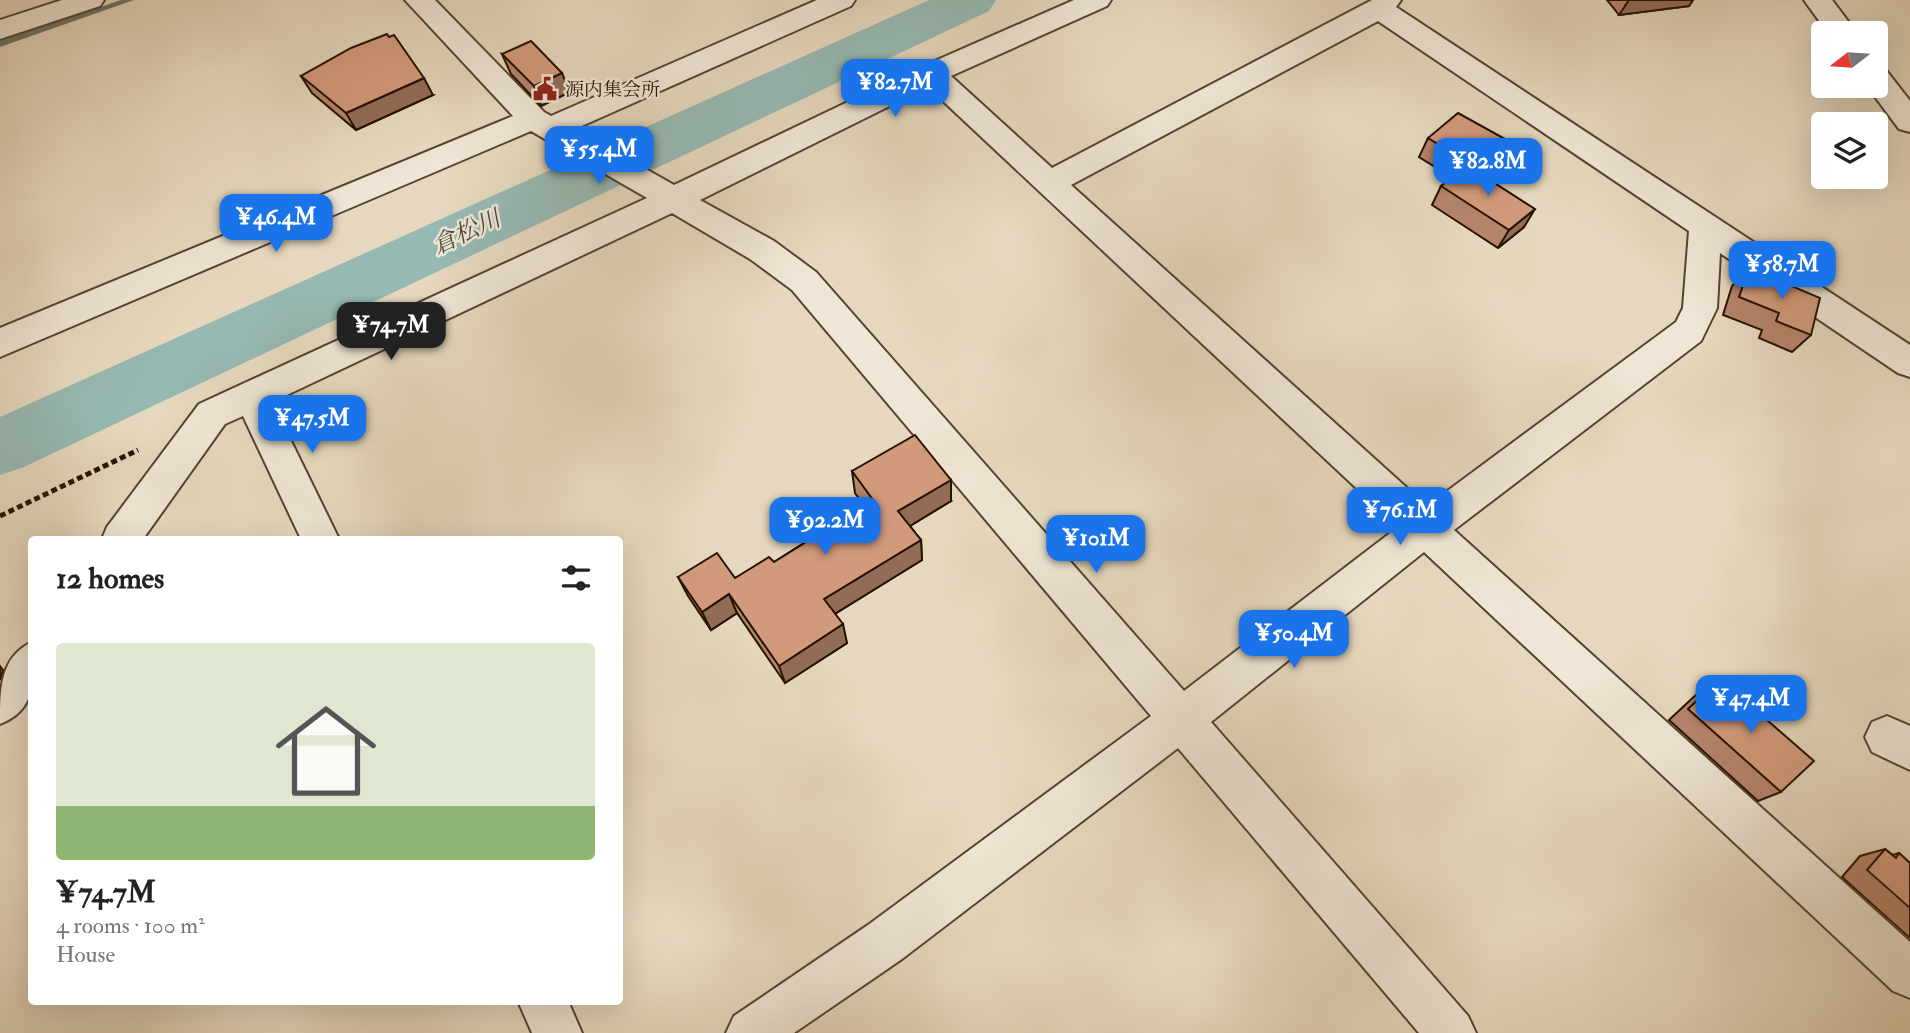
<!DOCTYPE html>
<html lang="en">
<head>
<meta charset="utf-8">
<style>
	body { margin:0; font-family:"IM FELL Double Pica","Noto Serif JP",serif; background:#f2f2f2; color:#222; height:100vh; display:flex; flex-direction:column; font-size:26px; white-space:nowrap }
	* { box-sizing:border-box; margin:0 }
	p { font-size:23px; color:#767676 }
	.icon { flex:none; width:38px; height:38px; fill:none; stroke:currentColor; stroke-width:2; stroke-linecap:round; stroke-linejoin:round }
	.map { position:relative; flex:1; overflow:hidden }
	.sheet { position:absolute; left:28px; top:536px; width:595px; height:469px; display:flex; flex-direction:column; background:#fff; border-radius:7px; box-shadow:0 7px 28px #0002 }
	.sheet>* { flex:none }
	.needle { width:46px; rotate:253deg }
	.buttons { position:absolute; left:1811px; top:21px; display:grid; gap:14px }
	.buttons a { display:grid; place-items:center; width:77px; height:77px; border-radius:7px; background:#fff; box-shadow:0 7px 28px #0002; font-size:35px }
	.price { position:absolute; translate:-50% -60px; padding:0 16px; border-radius:14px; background:#1a73e8; color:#fff; font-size:23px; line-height:46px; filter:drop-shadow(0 2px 4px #0008) }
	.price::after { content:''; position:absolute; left:50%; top:42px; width:21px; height:16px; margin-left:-10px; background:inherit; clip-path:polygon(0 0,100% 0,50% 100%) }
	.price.current { background:#222; color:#fff }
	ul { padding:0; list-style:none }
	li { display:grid; align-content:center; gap:14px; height:371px; padding:0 28px }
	li span { display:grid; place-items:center; height:217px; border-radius:7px; color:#555 }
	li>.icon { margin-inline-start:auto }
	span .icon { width:126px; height:126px; fill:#fffc; stroke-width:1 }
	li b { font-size:30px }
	h2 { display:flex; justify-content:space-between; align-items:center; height:84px; padding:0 28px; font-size:30px }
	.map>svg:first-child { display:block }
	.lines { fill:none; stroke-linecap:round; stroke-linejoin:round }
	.stream { fill:#69766b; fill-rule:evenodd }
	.river { fill:#96b9b3; fill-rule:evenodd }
	.minor-casing { stroke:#554430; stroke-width:4 }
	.path { stroke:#251200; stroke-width:5; stroke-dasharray:6 3.5; stroke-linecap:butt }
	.minor { fill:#efe6d5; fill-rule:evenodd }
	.wall { fill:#b5846b; stroke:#251200; stroke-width:2 }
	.shaded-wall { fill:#936c57; stroke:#251200; stroke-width:2 }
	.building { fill:#d29a7c; stroke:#251200; stroke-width:2 }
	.labels { text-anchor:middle; stroke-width:5; stroke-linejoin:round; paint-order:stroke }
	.far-poi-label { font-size:19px; fill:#251200; stroke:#efe6d5; text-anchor:start }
	.water-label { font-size:24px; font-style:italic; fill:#4d4c3f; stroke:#efe6d5 }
</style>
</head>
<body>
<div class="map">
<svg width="1910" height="1033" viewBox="0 0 1910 1033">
	<rect width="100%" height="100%" fill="#e6d8be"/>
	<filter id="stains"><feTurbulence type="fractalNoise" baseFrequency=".00286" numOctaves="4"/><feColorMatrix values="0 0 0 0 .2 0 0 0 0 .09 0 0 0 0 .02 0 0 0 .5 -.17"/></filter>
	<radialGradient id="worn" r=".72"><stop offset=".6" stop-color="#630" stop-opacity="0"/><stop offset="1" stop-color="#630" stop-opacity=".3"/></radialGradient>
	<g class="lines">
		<path class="stream" d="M121,0H134L0,47V41Z"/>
		<path class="river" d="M929,0H996L989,11L24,467L0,475V417Z"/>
		<g class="minor-casing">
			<path id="minor" d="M62,0H104L100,6L0,39V20Z
				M405,0H435L544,112L551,116L817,0H855L851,6L575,129L674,185L921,67L1074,0H1111L1107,6L951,76L1052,168L1372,0H1401L1396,7L1910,345V377L1898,373L1720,253L1717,308L1701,341L1454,530L1910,942V998L1893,991L1424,552L1211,722L1468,1016L1476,1033H1419L1178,748L902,959L794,1033H726L734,1016L868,925L1151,716L792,290L750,259L672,213L272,402L339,539H301L243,416L225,424L143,539H102L107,527L199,404L647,198L531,131L0,357V328L513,116ZM1378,21L1689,231L1683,308L1676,322L1427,506L1071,185ZM928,87L1398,527L1184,691L816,272L774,241L700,200Z
				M1804,0H1832L1857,33H1828Z
				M1876,67L1886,70L1910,101V132L1899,129L1867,86H1876Z
				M32,642C32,677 39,709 0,724C0,689 0,657 32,642Z
				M1887,716L1910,726V770L1872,752L1865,737L1872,722Z
				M518,1001H568L582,1033H532Z"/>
		</g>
		<path class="path" d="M0,516L138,450"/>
		<use href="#minor" class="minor"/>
	</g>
	<path class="wall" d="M1607,0H1693L1689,6L1619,15Z
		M502,54L570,92L541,106L511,74Z
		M301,76L433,95L356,130L312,93Z
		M1428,138L1494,158L1478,172L1524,227L1498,248L1432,205L1441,186L1453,178L1419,157Z
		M1749,268L1811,335L1792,352L1759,338L1762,330L1723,315L1732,286Z
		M852,471L951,501L910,526L921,540L922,560L835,614L847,643L785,683L737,613L711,630L688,596L678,577L735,578L774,562L864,505L855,493Z
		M1720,679L1781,792L1758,801L1669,720L1700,691Z
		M1885,849L1893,855L1899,853L1910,863V938L1842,877L1860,856Z"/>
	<path class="shaded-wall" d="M1629,0H1693L1689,6L1619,15Z
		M562,73L570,92L541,106L534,86Z
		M424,78L433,95L356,130L346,113Z
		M1505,139L1494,158L1464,184L1474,166Z
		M1535,209L1524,227L1498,248L1509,230Z
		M951,480V501L900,532L898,511Z
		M921,540L922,560L828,618L824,599Z
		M729,594L737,613L711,630L702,612Z
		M843,624L847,643L785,683L779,666Z
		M0,666L3,670L0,680Z"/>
	<path class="building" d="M387,34L389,37L394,35L424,78L346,113L301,76L351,48Z
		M531,41L562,73L534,86L502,54Z
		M1458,113L1505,139L1474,166L1428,138Z
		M1468,166L1535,209L1509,230L1441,186Z
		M1749,268L1820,298L1811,335L1776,321L1779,313L1739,297Z
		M915,435L951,480L898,511L921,540L824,599L843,624L779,666L729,594L702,612L678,577L717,553L735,578L769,557L774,562L873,500L852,471Z
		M1720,679L1814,761L1781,792L1688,709Z
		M1885,849L1896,858L1899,853L1910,863V908L1867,870Z"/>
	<defs>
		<g id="civic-bare" transform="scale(1.89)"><path d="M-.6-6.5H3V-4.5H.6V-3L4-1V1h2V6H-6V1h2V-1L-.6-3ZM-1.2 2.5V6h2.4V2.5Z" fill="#8f2418" stroke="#efe6d5" stroke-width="2.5" paint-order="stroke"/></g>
	</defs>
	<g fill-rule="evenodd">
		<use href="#civic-bare" x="545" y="89"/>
	</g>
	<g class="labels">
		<g class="far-poi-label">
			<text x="565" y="96">源内集会所</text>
		</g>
		<g class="water-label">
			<text transform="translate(466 232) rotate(-25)" y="8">倉松川</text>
		</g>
	</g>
	<rect width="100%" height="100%" filter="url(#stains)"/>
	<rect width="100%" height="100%" fill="url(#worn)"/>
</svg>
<div class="buttons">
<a><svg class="needle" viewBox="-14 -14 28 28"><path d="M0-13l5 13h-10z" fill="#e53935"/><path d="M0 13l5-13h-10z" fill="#767676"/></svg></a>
<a><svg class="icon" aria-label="layers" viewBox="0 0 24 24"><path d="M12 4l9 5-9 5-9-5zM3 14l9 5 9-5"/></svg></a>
</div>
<b class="price" style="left:895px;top:119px">¥82.7M</b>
<b class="price" style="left:599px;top:186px">¥55.4M</b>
<b class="price" style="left:1488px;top:198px">¥82.8M</b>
<b class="price" style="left:276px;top:254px">¥46.4M</b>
<b class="price" style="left:1782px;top:301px">¥58.7M</b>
<b class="price current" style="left:391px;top:362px">¥74.7M</b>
<b class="price" style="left:312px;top:455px">¥47.5M</b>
<b class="price" style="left:1400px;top:547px">¥76.1M</b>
<b class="price" style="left:825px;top:557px">¥92.2M</b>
<b class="price" style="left:1096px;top:575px">¥101M</b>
<b class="price" style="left:1294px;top:670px">¥50.4M</b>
<b class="price" style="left:1751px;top:735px">¥47.4M</b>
<section class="sheet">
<h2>12 homes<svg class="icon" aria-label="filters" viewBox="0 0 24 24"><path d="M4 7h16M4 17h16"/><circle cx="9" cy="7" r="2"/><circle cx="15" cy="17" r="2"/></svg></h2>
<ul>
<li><span style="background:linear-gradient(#dfe7d0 75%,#8fb573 0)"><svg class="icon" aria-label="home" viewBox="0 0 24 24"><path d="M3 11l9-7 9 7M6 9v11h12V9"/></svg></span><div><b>¥74.7M</b><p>4 rooms · 100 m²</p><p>House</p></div></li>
</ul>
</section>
</div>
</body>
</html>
